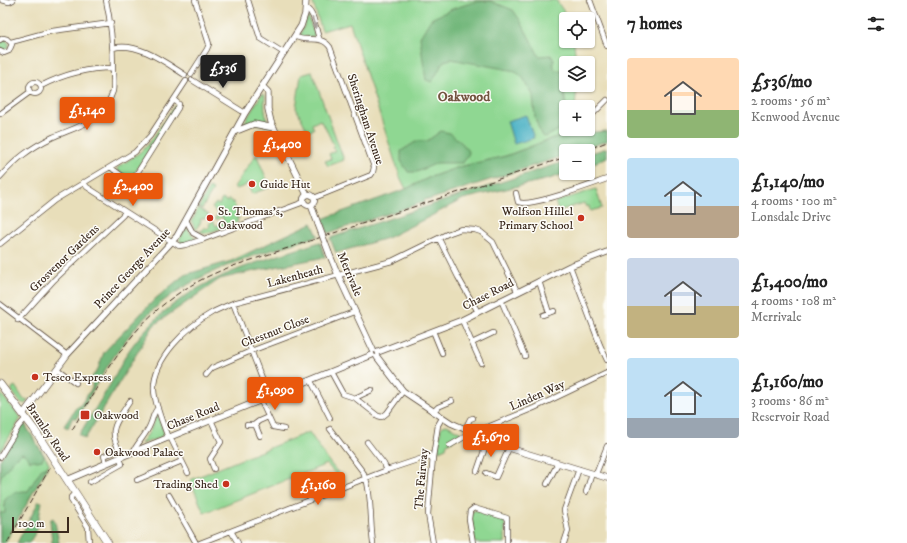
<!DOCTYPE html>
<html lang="en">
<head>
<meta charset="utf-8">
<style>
	body { margin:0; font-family:"IM FELL DW Pica",serif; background:#f2f2f2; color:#222; height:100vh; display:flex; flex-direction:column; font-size:15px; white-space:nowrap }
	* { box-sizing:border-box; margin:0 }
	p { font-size:13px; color:#767676 }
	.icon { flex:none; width:22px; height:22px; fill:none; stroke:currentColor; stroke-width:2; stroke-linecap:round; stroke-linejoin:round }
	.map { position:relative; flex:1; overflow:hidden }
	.side { display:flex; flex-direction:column; background:#fff; width:300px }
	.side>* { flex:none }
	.buttons { position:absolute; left:559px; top:12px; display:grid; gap:8px }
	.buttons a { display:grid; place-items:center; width:36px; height:36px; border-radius:4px; background:#fff; box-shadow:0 1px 3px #0004; font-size:20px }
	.scale { position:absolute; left:12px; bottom:10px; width:57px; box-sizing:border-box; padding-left:4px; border:2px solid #3b2a1e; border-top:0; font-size:11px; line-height:14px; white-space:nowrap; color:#3b2a1e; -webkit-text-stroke:3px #fdfcf7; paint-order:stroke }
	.price { position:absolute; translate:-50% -34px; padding:0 9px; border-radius:4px; background:#ea580c; color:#fff; font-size:13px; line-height:26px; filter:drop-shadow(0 1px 2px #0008) }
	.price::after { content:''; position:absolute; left:50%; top:24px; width:12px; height:9px; margin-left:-6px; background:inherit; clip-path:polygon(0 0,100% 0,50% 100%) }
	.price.current { background:#222; color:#fff }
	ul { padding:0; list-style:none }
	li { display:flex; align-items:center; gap:12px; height:100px; padding:0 20px }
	li span { display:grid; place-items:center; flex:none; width:112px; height:80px; border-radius:4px; color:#555 }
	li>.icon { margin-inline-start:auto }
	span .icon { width:48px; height:48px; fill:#fffc; stroke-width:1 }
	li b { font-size:17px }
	h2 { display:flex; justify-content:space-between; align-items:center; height:48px; padding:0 20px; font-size:17px }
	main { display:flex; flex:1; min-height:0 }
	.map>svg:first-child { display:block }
	.green { fill:#8fd792; stroke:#658058 }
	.forest { fill:#73b87c; stroke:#57714d }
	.water { fill:#44afc3; stroke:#406c70 }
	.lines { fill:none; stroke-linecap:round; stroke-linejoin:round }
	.minor-casing { stroke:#554535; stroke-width:6 }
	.tertiary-casing { stroke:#554535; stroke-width:7 }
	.primary-casing { stroke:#554535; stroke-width:8 }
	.minor { stroke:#fff; stroke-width:4.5 }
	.tertiary { stroke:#fff; stroke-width:5.5 }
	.primary { stroke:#fff; stroke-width:7 }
	.rail { stroke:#3b2a1e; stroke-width:1; stroke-dasharray:6 3; stroke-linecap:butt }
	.tertiary-bridge-casing { stroke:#554535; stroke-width:7; stroke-linecap:butt }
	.tertiary-bridge { stroke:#fff; stroke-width:5.5 }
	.oneway { fill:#a79f9a }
	.poi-dot { fill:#c8321e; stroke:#fdfcf7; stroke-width:1.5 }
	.labels { text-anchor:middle; stroke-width:3; stroke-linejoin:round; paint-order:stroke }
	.street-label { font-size:12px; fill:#3b2a1e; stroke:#fdfcf7 }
	.poi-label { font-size:12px; fill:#3b2a1e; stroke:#fdfcf7; text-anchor:start }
	.quarter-label { font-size:14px; font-weight:bold; fill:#735440; stroke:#fdfcf7 }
</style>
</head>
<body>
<main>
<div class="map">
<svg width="607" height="543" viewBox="0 0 607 543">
	<rect width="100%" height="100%" fill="#fdfcf7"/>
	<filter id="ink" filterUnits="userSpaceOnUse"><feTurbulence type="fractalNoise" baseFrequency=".025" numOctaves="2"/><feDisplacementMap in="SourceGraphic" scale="8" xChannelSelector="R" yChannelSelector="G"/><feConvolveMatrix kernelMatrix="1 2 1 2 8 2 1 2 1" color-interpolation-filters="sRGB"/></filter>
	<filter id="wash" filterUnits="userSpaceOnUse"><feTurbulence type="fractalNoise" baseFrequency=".012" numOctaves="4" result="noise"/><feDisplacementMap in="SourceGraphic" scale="16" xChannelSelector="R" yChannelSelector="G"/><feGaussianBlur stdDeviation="0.9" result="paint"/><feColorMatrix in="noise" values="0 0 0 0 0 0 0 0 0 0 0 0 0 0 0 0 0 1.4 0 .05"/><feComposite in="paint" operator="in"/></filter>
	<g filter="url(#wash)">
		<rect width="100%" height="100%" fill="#e8deba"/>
		<path class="green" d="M312,0H556L569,19H566V41H574V43L576,63H566V85H577L575,107H566V129H573L572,134L553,138L506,156L459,167L428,178L406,189L400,177L350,23L322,31Z
			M308,16L315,36L301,37L300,35Z
			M-1 45a5 5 0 1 1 10 0a5 5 0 1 1-10 0Z
			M312,72L344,160L328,166L325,161L331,159L329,154L335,151L333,147L334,146L324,125H323L320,120L312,124L314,129L308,132L296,108L301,75Z
			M263,94L265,96C264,107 265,115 269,125L250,123L243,125L261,95Z
			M176,104V108L132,177H127L118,171L117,168L139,153L148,145Z
			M255,156H257L270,187L252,194L247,183L245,186L236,189L234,187Z
			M209,188L213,190L202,209L199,207Z
			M596,189L602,208L590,211L589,206L586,207L584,203L558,211L555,202Z
			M222,199L228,202L229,199L234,203L239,219L237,215H236L238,222L208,233L196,231L197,230L199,232L205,227L207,229L210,226L209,224L213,221L216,226L224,222L222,216L217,220L215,218L219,213L215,211L212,208L216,203L219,205Z
			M198,208L209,215L204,219L203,218L200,220L201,222L195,230L192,222Z
			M187,228L192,235L197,239L183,244L180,242V238Z
			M15,386L24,400L27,399L28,400L25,404L20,402L12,391V388Z
			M0,393L21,418L0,452Z
			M156,416H158L164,433L160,438L141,444L142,442L150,431Z
			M24,423L49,463V465L45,467L0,542V460Z
			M447,425L463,434L447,444L446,448L439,451L438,449L441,428L443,426Z
			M309,432L330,463L345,481L342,482L327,464L204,513L190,480Z
			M476,510L503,518L505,521V543H475L471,514L472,512Z"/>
		<path class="forest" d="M490,1L513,10L520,20L539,56L551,55L554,60L553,64L555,70H564L566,80L562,83L566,104V126L546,137L541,135L535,118L533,95L523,78L515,71L451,59L444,61L432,82L426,80L423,61L420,37L431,19L452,9L474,2Z
			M441,131L450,133L463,144L469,153L463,163H437L417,172H408L401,161V151L417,141H427Z
			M607,131V141L577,151H566V155L428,200V199L424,200V202L328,233L322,219L406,189L428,178L459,167L506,156L553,138L572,134Z
			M607,148V157L588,166V154Z
			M566,161V173H567L549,179L463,199L431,216L387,238L336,253L330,238Z
			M312,223L318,236C248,258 180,273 132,332C110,359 94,389 76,419L73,417L68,428L64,426L77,406L79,407L92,388V377L98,369L104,352L155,299L184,275L231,261Z
			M320,242L325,257L250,272L220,279L154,325L85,439L79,435C90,416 103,397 114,378C120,367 124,357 132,346C181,281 246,266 320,242Z
			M24,423L44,456L42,460L37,461L34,460L30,461L27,456L22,453L18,457L15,458L1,476L0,482V460Z
			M48,466L5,543H0V513H5L4,501C11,492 18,491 28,491L42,468Z
			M39,501L42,502L36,532L29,543H17Z
			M53,518L55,522L59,543H52L50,520Z"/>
		<path class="water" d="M526,115L534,138L514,144L507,121Z"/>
	</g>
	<g filter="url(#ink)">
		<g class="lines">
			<g class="minor-casing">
				<path id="minor" d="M2,0L9,2L13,0
					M248,0L260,38L284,53
					M590,0L607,46
					M306,8C316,14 315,31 320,40
					M295,36C305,44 320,33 330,47L374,167L373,172L371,175L314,198
					M0,40L3,38L7,39L12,44L9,51L4,53L0,51
					M11,42L52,31L111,23
					M113,48C137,41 166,63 185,75
					M191,74L207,49L209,44L195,0
					M192,80L245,113
					M29 88a6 6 0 1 1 12 0a6 6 0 1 1-12 0Z
					M41,86C64,74 87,68 113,68
					M0,114L30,92
					M592,115L607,100
					M111,167L114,170L128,180H131L134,178L178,108L179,104L174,100
					M0,177C16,159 30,148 53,137C67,131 85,126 97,116C105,110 110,100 113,91C114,84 113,77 113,70C113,46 111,23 106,0
					M83,182L87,187L179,246L185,245L204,239L304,202
					M516,193L518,202C530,208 592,184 607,179
					M186,220L193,233L204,239
					M439,239L458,277L478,312
					M0,244L55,200L135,152L150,136L186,81
					M570,266L600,345L607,360
					M539,281L549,313
					M501,300L525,356
					M233,303L269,397
					M0,304L67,355
					M543,315L554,311
					M18,320L54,280L123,215L125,212
					M462,320L472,343L493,333
					M433,331L442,353
					M472,343L481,363
					M57,369L76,383
					M331,372L343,394L355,398L372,390
					M206,375L212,368L251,351L354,312
					M311,381L330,418
					M355,398L378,416L382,417L387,413L403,391
					M261,401L273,427L284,429
					M433,412L438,407L452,401
					M211,420L221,442L210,459L214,469
					M247,425H255
					M330,429L363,472L365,478
					M465,429L470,419L473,418
					M476,434L478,431L534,408L607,373
					M260,436L255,424L259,421L268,417
					M170,437L188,473
					M168,438C163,423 155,406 154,390C152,359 188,326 213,312C219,309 226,306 233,303L392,261L447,234L461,229L475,230L481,232L493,242L517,291
					M367,442L384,464L387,470
					M449,446L466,436L468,431
					M133,452C138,442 146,435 150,425C153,419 153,412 158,408
					M122,456C107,429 114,426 130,401
					M0,457L19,426L26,418
					M106,463L104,456L119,450
					M477,471L488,439
					M486,473L496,477L509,448
					M596,474L607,446
					M366,478C372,499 370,521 373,543
					M137,480L182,461
					M90,482L122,464L120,458
					M547,484L558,463
					M586,492L592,473
					M75,493L71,497V500L88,527L89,543
					M169,495L196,543
					M231,531L238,543
					M200,543L387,470L423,458L433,457
					M433,543L428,514L433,457L438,425L442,418
					M473,543L469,519L470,511L474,508L507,518V543
					M564,543L568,531L564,510L579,469"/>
			</g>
			<g class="tertiary-casing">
				<path id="tertiary" d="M262,86L268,92V109L271,122L307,195
					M236,129L239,130L254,124L274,128
					M303.5 200a5.5 5.5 0 1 1 11 0a5.5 5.5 0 1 1-11 0Z
					M311,205L318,224
					M329,253L338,275L373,350
					M378,352L462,320L570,266L607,252
					M377,357L403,391L451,423L509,448L607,478
					M23,414L67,355L177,236L245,113L301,26L305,14L306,0
					M67,480L133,452L372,355"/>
			</g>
			<g class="primary-casing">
				<path id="primary" d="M0,384L34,429L108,543"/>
			</g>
			<use href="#minor" class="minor"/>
			<use href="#tertiary" class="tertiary"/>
			<use href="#primary" class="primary"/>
			<path class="rail" d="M583,151L607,142
				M72,430C116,355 143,300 230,267L566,157
				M7,543L51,466"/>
			<g class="tertiary-bridge-casing">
				<path id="tertiary-bridge" d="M318,224L329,253"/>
			</g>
			<use href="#tertiary-bridge" class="tertiary-bridge"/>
		</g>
		<defs><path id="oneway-solid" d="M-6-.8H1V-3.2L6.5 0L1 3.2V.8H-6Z"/></defs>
		<use class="oneway" href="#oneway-solid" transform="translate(314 23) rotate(73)"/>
	</g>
	<g class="poi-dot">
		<circle cx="252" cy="184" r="4"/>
		<circle cx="210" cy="218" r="4"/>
		<circle cx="581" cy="218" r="4"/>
		<circle cx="35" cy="377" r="4"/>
		<rect x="80" y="410" width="10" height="10" rx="2"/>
		<circle cx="97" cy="452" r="4"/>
		<circle cx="226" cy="484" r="4"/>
	</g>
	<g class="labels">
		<g class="street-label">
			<text transform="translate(366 119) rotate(72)" y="4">Sheringham Avenue</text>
			<text transform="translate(64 258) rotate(-44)" y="4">Grosvenor Gardens</text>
			<text transform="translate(132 268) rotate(-47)" y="4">Prince George Avenue</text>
			<text transform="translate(350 274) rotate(67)" y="4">Merrivale</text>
			<text transform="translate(295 276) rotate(-15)" y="4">Lakenheath</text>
			<text transform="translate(488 294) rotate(-27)" y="4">Chase Road</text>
			<text transform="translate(275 331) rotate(-21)" y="4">Chestnut Close</text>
			<text transform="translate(537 395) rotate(-24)" y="4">Linden Way</text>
			<text transform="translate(193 416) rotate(-22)" y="4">Chase Road</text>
			<text transform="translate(48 432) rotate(56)" y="4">Bramley Road</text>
			<text transform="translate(421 479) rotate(-85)" y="4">The Fairway</text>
		</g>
		<g class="poi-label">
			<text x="260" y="188">Guide Hut</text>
			<text x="218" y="215">St. Thomas's,<tspan x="218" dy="14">Oakwood</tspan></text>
			<text x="573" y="215" text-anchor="end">Wolfson Hillel<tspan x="573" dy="14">Primary School</tspan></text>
			<text x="43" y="381">Tesco Express</text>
			<text x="94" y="419">Oakwood</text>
			<text x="105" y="456">Oakwood Palace</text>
			<text x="218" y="488" text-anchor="end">Trading Shed</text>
		</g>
		<g class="quarter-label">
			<text x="464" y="101">Oakwood</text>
		</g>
	</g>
</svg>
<div class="buttons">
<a><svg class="icon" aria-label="locate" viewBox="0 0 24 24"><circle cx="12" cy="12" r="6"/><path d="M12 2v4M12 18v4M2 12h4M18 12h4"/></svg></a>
<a><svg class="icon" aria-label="layers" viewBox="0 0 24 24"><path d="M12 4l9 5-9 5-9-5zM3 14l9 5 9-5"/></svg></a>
<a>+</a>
<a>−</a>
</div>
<div class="scale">100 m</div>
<b class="price current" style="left:223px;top:89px">£536</b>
<b class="price" style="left:87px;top:131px">£1,140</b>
<b class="price" style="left:282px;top:165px">£1,400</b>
<b class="price" style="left:133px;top:207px">£2,400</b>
<b class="price" style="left:275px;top:411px">£1,090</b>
<b class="price" style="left:491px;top:458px">£1,670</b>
<b class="price" style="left:318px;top:506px">£1,160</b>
</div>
<section class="side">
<h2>7 homes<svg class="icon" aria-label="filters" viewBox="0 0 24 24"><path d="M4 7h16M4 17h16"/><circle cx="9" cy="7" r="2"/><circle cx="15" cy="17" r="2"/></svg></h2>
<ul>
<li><span style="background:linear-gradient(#ffd9b3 65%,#8fb573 0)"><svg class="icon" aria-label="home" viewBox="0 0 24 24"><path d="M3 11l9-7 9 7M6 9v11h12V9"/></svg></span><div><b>£536/mo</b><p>2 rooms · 56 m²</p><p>Kenwood Avenue</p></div></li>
<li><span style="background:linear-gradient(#bfe0f5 60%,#b9a48a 0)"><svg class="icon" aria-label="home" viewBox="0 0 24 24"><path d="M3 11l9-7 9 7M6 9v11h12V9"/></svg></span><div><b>£1,140/mo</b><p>4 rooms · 100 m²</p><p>Lonsdale Drive</p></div></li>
<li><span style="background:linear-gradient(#c9d6e8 60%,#c2b280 0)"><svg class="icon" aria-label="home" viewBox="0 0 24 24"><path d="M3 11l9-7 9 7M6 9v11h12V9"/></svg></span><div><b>£1,400/mo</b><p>4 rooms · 108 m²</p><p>Merrivale</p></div></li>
<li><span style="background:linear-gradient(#bfe0f5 75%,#9aa5b1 0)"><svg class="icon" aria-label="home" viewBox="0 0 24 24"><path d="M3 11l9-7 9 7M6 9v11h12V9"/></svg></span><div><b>£1,160/mo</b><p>3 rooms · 86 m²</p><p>Reservoir Road</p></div></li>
</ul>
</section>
</main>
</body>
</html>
